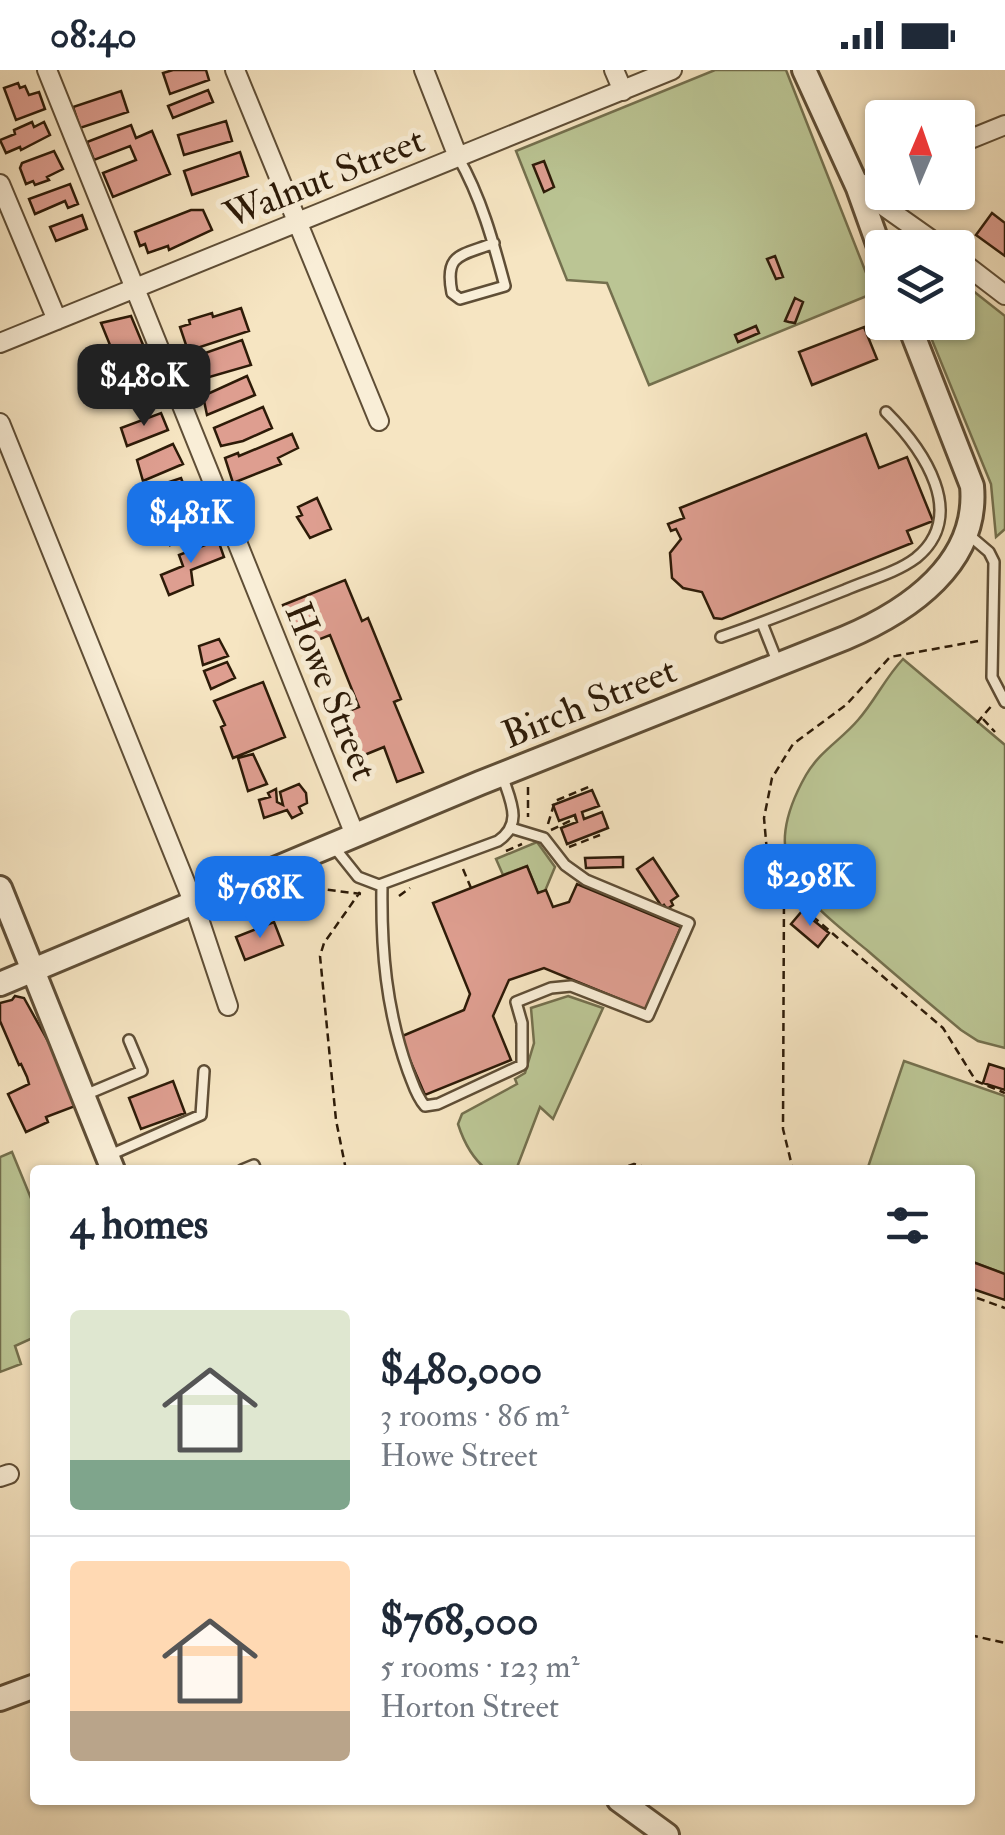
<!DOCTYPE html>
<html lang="en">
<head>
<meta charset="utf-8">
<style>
	body { margin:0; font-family:"IM FELL Double Pica",serif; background:#f2f2f3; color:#1f2937; height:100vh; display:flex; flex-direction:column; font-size:38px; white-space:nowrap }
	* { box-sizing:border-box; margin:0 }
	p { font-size:32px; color:#747a83 }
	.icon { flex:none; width:55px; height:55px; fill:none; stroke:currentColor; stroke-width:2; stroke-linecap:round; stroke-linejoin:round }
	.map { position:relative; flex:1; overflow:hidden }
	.sheet { position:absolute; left:30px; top:1095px; width:945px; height:640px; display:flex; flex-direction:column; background:#fff; border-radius:10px; box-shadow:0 2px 8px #0004 }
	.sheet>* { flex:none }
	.needle { width:65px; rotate:2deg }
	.buttons { position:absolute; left:865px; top:30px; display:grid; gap:20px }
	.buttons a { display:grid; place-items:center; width:110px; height:110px; border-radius:10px; background:#fff; box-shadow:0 2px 8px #0004; font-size:50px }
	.price { position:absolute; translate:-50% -85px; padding:0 22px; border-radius:20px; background:#1a73e8; color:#fff; font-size:32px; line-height:65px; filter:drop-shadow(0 2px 5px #0008) }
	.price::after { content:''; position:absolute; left:50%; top:60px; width:30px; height:22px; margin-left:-15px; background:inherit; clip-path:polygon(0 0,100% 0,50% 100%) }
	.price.current { background:#222; color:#fff }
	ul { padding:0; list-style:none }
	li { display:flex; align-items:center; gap:30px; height:250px; padding:0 40px }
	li+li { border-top:2px solid #e0e1e3 }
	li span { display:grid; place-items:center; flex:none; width:280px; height:200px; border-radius:10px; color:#555 }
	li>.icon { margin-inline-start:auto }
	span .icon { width:120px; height:120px; fill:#fffc; stroke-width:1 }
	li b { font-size:42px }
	h2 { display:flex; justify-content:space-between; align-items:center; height:120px; padding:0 40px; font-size:42px }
	.status { display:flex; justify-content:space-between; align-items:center; height:70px; padding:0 50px; background:#fff; direction:ltr }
	.status svg { height:28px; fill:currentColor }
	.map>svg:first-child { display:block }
	.green { fill:#bbc594; stroke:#74704e; stroke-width:2.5 }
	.building { fill:#de9e90; stroke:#2d1b08; stroke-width:2.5 }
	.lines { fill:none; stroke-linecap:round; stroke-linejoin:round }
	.service-casing { stroke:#5f4e36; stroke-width:14 }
	.minor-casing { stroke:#5f4e36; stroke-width:22 }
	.tertiary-casing { stroke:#5f4e36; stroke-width:28 }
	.path { stroke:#2d1b08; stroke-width:2.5; stroke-dasharray:8 5; stroke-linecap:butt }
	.service { stroke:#f9eed7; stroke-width:9 }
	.minor { stroke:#f9eed7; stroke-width:18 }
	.tertiary { stroke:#f9eed7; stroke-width:22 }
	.labels { text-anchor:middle; stroke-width:10; stroke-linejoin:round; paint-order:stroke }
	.street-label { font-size:38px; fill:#2d1b08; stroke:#f9eed7 }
</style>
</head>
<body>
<div class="status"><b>08:40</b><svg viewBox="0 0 49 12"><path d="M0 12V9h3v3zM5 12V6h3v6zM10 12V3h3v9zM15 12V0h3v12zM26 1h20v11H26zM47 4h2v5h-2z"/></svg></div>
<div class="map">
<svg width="1005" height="1765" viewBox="0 0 1005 1765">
	<rect width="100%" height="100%" fill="#f6e5c2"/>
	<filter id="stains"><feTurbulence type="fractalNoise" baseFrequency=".002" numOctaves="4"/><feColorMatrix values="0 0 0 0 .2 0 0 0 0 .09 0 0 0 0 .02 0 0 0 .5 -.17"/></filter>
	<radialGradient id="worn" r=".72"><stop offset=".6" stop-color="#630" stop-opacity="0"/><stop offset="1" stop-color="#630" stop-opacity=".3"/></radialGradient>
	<path class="green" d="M715,0H786L874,223L649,315L607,213L567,210L516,81Z
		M958,209L1005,246V459L996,467L991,414L925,253L958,252Z
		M903,589L1005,675V978L978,971L961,960C930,934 899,908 868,881C804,828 755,795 806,705C820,681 841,670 858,650C875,631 885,608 903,589Z
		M537,772L555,797L545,821L538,823L527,796L503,805L496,789Z
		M568,926L603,938L553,1049L540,1037L516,1100H487C472,1088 464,1073 458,1054L462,1044L517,1014L515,1009L525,1003L534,973L531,938Z
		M904,991L1005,1026V1204L970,1191V1100H867Z
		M12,1082L35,1138V1267L15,1276L21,1294L0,1302V1087Z"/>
	<path class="building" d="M173,0H206L209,10L170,24L163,3Z
		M18,13L20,18L25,16L29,25L39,22L45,39L16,50L4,18Z
		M208,20L213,32L173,48L168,36Z
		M121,21L128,42L80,58L73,37Z
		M226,51L232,71L184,85L178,65Z
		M32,52L34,57L44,52L50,65L21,80L20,77L6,83L0,70L15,64L14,60Z
		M131,55L136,68L152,61L170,104L113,127L103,103L136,90L130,76L94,90L87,72Z
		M54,81L63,99L47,107L49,110L35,115L33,111L26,114L20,98L22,93Z
		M240,82L248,106L192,125L184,101Z
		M544,91L554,117L544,122L533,95Z
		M70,114L78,134L68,138L65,131L35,144L29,129Z
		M191,140H203L212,160L169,180L168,176L148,183L145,174L140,176L135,162Z
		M992,143L1005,153V186L976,165Z
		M82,145L87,159L56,171L50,157Z
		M775,186L783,207L776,209L767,189Z
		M795,228L803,232L795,253L789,252L785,251Z
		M241,238L249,261L188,281L180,257L190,254L189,250L212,243L213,247Z
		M131,246L151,294L148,295L150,298L123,307L101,253Z
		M756,256L759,263L738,272L735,265Z
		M864,257L877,289L812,315L799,282Z
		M242,270L251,295L199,310L191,288Z
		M247,306L255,325L207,345L203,326Z
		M263,337L272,358L243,371L221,376L214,358Z
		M161,343L168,360L127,376L121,358Z
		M292,364L298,378L278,388L281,394L233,413L225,388L238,383L239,386Z
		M866,364L879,398L907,387L933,451L907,461L912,473L722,549L714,548L702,522L683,518L672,508L670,483L681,469L676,459L671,461L668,454L684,448L680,438Z
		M173,374L183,394L143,411L137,390Z
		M181,408L191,434L176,440L166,413Z
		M317,428L331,459L310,468L297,447L302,445L298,437Z
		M202,438L213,458L170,475L162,454Z
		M218,470L224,487L191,500L193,515L169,525L161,505L183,496L179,485Z
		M345,510L362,551L368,548L401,629L394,632L423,702L397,712L384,677L357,688L353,678L345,681L331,648L359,637L330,565L300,577L283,535Z
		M219,569L228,586L203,595L199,576Z
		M227,592L235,608L211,619L204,601Z
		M263,612L285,667L233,688L221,657L225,655L214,631Z
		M253,684L267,714L248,721L238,688Z
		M299,714L306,723L307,733L299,737L302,743L292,748L287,740L264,748L259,730L270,727L268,723L276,719L277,732L283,735L280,722Z
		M592,720L599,736L582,742L584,749L602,742L608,758L567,774L561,758L577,752L575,745L559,751L553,735Z
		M623,787V797L586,798L585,788Z
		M653,788L678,826L671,831L673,835L667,839L664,835L662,837L637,799Z
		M527,796L538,823L546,820L553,837L569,832L577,814L681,857L646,940L544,898L509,910L493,946L511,990L425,1025L400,967L464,940L470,924L433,833Z
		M802,841L829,863L818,877L791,854Z
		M274,852L283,875L245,890L236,867Z
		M15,926L24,928L78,1025V1035L46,1047L48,1052L26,1062L8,1024L29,1014L27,1007L21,994L19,995L0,951V933L12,930Z
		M989,994L1005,999V1020L983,1013Z
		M173,1011L185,1043L141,1059L129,1028Z
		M970,1191L1005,1204V1230L970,1218Z"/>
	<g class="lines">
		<g class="service-casing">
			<path id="service" d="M458,87C481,127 493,171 505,216L460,229L452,223C444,183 461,186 494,173
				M969,465L989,482L994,492L992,607L1005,632
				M762,553L777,591
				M721,567C763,553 804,536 845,520C868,510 896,503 916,488C969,445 923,379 886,342
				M334,777L358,807L379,815L498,771C523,754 511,732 503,708
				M382,815C381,880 386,939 408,1001C413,1013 416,1026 425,1036L438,1034L522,995V953L516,932L551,918L571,916L648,946L689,853L586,810L565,795L544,768L511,758
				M85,1025L142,1001L129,970
				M110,1085L201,1045L204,1001
				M242,1100L254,1095L256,1100"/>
		</g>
		<g class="minor-casing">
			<path id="minor" d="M47,0L355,765
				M235,0L379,351
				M424,0L458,87
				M614,0L623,21
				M958,74L1005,55
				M0,114L57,250
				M858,118L943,178
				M858,118L882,107
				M958,189L1005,225
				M0,273L672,0
				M0,353L194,834L228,936
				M0,1407L9,1404"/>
		</g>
		<g class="tertiary-casing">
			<path id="tertiary" d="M804,0L858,118L882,185
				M0,818L113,1100
				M0,914L480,713L845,568C909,541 979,493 972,416L908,252
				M0,1629L35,1616
				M619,1730L667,1765"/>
		</g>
		<path class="path" d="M978,571L890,587L846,635L793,674L772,708L764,748L767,782L783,821L943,958L976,1011L1005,1023
			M983,649L995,662
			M977,653L993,634
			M528,717V747
			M548,754L555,731L591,716
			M551,760L576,748
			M569,777L600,765
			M506,781L522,774
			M463,799L471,818
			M289,815L361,824
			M784,823L783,1059L793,1100
			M399,826L410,818
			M346,1100L336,1050L320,886L324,873L360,822
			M616,1100L634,1094L656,1100
			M977,1228L1005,1238
			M970,1565L1005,1573"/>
		<use href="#service" class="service"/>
		<use href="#minor" class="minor"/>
		<use href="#tertiary" class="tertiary"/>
	</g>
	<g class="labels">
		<g class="street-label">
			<text transform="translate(324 107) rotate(-22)" y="13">Walnut Street</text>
			<text transform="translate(332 621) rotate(68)" y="13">Howe Street</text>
			<text transform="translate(589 632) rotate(-22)" y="13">Birch Street</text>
		</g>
	</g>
	<rect width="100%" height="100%" filter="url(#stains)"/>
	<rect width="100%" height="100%" fill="url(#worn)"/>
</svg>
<div class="buttons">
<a><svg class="needle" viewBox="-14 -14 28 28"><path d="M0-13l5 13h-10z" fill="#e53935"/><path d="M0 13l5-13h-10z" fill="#747a83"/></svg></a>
<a><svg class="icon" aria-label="layers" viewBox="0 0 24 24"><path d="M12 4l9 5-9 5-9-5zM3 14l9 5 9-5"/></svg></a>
</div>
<b class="price current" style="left:144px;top:359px">$480K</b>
<b class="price" style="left:191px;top:496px">$481K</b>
<b class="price" style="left:810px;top:859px">$298K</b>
<b class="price" style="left:260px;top:871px">$768K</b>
<section class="sheet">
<h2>4 homes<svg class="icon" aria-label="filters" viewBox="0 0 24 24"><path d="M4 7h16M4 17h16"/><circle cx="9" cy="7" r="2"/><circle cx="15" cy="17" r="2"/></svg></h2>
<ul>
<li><span style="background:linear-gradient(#dfe7d0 75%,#7fa58c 0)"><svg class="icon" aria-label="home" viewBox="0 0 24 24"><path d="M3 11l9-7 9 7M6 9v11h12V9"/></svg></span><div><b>$480,000</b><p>3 rooms · 86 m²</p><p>Howe Street</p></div></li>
<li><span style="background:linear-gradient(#ffd9b3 75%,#b9a48a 0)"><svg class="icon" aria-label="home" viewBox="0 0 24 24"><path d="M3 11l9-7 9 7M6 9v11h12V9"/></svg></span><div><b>$768,000</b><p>5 rooms · 123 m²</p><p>Horton Street</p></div></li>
</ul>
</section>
</div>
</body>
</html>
